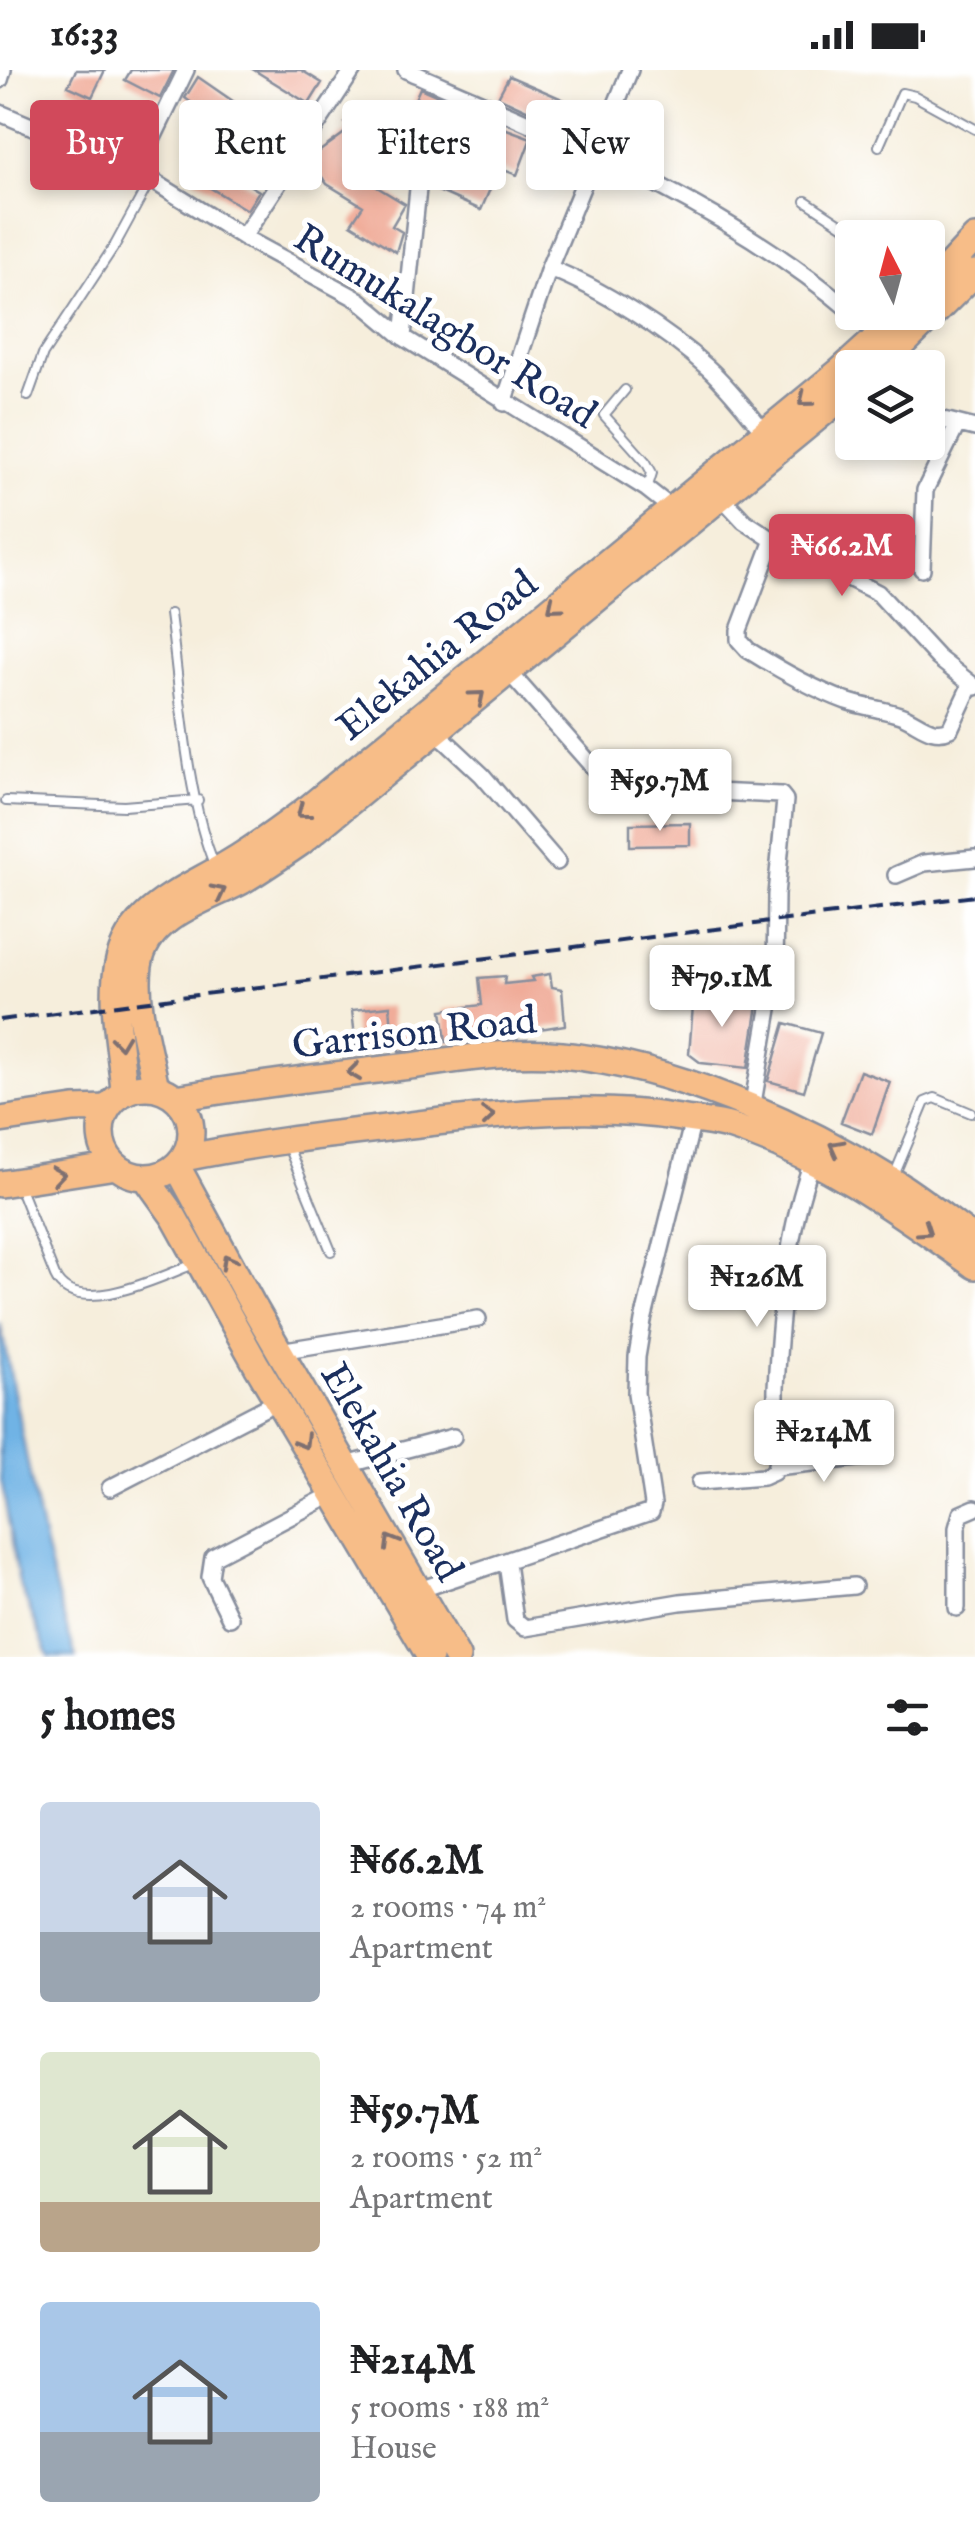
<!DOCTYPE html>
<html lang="en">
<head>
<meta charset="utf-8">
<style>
	body { margin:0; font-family:"IM FELL English",serif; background:#f2f2f2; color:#202124; height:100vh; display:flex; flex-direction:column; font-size:38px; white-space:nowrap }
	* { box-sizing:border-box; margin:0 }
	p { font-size:32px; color:#757577 }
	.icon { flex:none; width:55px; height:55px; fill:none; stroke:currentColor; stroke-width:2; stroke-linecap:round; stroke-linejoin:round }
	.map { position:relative; height:1587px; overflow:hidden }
	.panel { display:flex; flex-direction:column; background:#fff; flex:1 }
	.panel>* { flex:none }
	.top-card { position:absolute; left:30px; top:30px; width:915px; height:90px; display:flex; gap:20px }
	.needle { width:65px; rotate:354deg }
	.tools { position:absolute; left:835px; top:150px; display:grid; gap:20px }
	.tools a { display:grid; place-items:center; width:110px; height:110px; border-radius:10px; background:#fff; box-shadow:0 5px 15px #0003; font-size:50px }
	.price { position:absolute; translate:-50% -85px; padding:0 22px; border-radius:10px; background:#fff; color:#222; font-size:32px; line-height:65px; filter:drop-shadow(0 2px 5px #0008) }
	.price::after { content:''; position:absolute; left:50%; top:60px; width:30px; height:22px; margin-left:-15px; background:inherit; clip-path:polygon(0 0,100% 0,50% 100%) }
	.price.selected { background:#d1495b; color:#fff }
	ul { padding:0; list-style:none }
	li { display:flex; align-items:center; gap:30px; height:250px; padding:0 40px }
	li span { display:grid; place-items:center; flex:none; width:280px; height:200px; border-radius:10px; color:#555 }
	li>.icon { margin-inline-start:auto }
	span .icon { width:120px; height:120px; fill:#fffc; stroke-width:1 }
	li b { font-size:42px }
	h2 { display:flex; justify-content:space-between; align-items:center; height:120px; padding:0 40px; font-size:42px }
	.pill { padding:0 35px; border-radius:10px; background:#fff; box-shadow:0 5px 15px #0003; font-size:35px; line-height:90px }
	.pill.selected { background:#d1495b; color:#fff }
	.status { display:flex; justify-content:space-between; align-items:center; height:70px; padding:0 50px; background:#fff; direction:ltr }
	.status svg { height:28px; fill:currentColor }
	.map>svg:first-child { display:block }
	.water { fill:#6fb3e5; stroke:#4571a2; stroke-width:2.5 }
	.building { fill:#f0ac99 }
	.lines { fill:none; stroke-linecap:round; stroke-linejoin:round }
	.service-casing { stroke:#888e9d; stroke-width:12 }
	.minor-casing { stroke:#888e9d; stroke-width:20 }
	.primary-casing { stroke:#888e9d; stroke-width:30 }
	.service { stroke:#fff; stroke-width:8 }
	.minor { stroke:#fff; stroke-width:15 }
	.primary { stroke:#f7bd88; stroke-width:25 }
	.rail { stroke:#1b2f5e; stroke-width:4; stroke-dasharray:15 8; stroke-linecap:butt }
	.oneway { stroke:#7e6f71 }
	.labels { text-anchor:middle; stroke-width:10; stroke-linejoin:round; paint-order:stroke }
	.street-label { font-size:40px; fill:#1b2f5e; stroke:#fff }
</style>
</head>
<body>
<div class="status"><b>16:33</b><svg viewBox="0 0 49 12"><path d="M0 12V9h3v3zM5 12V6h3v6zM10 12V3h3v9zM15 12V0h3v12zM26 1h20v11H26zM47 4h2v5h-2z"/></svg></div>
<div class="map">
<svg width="975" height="1587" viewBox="0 0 975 1587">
	<rect width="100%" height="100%" fill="#fff"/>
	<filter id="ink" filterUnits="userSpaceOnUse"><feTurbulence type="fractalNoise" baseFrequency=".01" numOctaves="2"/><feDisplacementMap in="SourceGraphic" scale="20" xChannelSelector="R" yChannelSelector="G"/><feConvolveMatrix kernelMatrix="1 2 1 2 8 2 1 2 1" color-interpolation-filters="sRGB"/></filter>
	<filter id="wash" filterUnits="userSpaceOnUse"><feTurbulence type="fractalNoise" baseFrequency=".0048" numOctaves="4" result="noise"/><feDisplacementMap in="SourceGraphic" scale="40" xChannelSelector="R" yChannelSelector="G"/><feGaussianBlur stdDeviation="2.25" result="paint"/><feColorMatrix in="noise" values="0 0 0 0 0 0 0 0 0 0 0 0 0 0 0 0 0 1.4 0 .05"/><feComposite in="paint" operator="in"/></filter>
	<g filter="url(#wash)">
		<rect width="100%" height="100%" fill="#f6eedc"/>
		<path class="water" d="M0,1253C24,1365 39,1478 76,1587H49L19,1513L0,1403Z"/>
		<g id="blocks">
			<path class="building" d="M76,0H105L92,27L68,16Z
				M131,0H174L160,28L125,10Z
				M254,0H301L322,13L309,34Z
				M509,6L599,45L590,69L498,27Z
				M198,7L282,65L273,79L283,85L276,96L210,53L213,49L185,28Z
				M420,18L463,37L450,66L407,47Z
				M357,44L380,74L347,99L405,134L392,156L402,162L396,182L351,154L363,136L327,114L309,89L350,59L345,53Z
				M504,58L531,68L517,105L490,95Z
				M206,89L259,121L247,140L194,108Z
				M439,89L493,112L481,140L429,117Z
				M690,753V775L630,776V754Z
				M550,904L552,917L562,919L565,955L508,964L507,956L479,959L480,967L446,972L442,940L482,935L479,908L505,906L504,914L533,911L531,907Z
				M694,924L741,928L758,935L748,998L701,993L689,984Z
				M390,936L392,959L419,957L421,978L399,981L398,973L356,977L352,940Z
				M785,953L821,963L804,1021L768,1011Z
				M860,1001L890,1012L872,1064L841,1052Z"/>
		</g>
	</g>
	<g filter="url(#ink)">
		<use href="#blocks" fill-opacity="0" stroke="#888e9d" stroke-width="2.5"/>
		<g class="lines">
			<g class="service-casing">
				<path id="service" d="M879,76L902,23L915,26L975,59
					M806,131L862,168
					M625,320L604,345L646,392L652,403L647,419
					M28,326L43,284L115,175L151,109
					M170,544C180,618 186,729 215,796
					M6,731L124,736L198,730
					M287,1074L331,1181
					M894,1106L925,1032L935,1028L971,1043
					M19,1116L55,1206C75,1250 165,1205 196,1193"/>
			</g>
			<g class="minor-casing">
				<path id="minor" d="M406,0C560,67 723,132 852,242
					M0,10L3,0
					M0,43L137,101L243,167L359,230L403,267L647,419L679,444
					M137,101L186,0
					M243,167L353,0
					M549,198C600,218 668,261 708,298C729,317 747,341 765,363
					M853,242L880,266
					M403,267L420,99
					M504,333L549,198L630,0
					M928,346L975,358
					M718,423L744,451L773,470L878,523L938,588L975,617
					M773,470L739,560V570L748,580C780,600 811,618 846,631C864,637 882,639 900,645C918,651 931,668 950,659L971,614
					M922,499L925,420L957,355
					M508,601L601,706L649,719L781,725L785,730L776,825L775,904L752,1039
					M436,662L482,705L557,792
					M896,805L924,793L975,788
					M279,1281L478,1249
					M346,1395L453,1367
					M776,1397L867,1387
					M700,1412L763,1407L774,1402C783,1376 775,1345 776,1318C780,1245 787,1159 813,1090
					M110,1418L278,1331
					M507,1493L515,1550L525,1558L680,1532L854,1516
					M419,1520L651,1442L653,1434L636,1323L637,1287L643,1251L693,1050
					M957,1538V1458L961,1444L975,1438
					M230,1548L210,1507L213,1487L335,1423"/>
			</g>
			<g class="primary-casing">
				<path id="primary" d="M928,219L975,168
					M879,298L975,203
					M101 1062a45 45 0 1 1 90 0a45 45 0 1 1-90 0Z
					M156,1018C149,980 134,935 139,896C146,846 205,831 242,811C262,799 281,786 300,773L852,319
					M124,1023C122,985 112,945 116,907C122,841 180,823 229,793C258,776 284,756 311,736L840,301L905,242
					M176,1028C254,1015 332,1005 410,996C460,989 512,980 562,985C672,996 795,1050 888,1108C918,1126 946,1149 975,1170
					M0,1050L74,1039L108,1038
					M184,1088C251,1074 318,1066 386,1058C484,1046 583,1032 680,1048C697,1051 716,1052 732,1057C822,1086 899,1142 975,1196
					M177,1096L251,1232L457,1587
					M146,1108L174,1147L257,1296L430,1587
					M0,1114L116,1096"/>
			</g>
			<use href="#service" class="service"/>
			<use href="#minor" class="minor"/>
			<use href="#primary" class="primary"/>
			<path class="rail" d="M0,950L975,826"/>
		</g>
		<defs><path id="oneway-chevron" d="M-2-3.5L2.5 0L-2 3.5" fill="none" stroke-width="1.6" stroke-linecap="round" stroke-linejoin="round" transform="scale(2.5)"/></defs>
		<g class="oneway">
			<use href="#oneway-chevron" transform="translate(805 330) rotate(141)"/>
			<use href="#oneway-chevron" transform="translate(554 536) rotate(140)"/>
			<use href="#oneway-chevron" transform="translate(478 627) rotate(-40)"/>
			<use href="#oneway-chevron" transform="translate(303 742) rotate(143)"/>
			<use href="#oneway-chevron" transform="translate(219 822) rotate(-27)"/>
			<use href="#oneway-chevron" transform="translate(120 972) rotate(83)"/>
			<use href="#oneway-chevron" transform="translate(354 1002) rotate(173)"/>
			<use href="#oneway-chevron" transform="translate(488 1046) rotate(-6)"/>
			<use href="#oneway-chevron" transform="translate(836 1077) rotate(-152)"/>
			<use href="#oneway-chevron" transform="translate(58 1105) rotate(-9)"/>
			<use href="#oneway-chevron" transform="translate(925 1160) rotate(34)"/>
			<use href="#oneway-chevron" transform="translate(228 1191) rotate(-119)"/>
			<use href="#oneway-chevron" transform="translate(303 1372) rotate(59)"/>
			<use href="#oneway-chevron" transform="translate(391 1472) rotate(-120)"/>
		</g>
	</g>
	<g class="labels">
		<g class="street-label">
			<text transform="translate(446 255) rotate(32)" y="14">Rumukalagbor Road</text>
			<text transform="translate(436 584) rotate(-39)" y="14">Elekahia Road</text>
			<text transform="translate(414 961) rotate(-6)" y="14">Garrison Road</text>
			<text transform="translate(393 1401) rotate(60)" y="14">Elekahia Road</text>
		</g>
	</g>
</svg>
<div class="tools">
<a><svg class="needle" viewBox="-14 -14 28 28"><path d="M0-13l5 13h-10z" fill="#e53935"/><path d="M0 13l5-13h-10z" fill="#757577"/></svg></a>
<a><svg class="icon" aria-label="layers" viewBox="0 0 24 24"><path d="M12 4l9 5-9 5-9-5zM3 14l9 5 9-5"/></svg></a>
</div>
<b class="price selected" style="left:842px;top:529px">₦66.2M</b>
<b class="price" style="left:660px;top:764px">₦59.7M</b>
<b class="price" style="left:722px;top:960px">₦79.1M</b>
<b class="price" style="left:757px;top:1260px">₦126M</b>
<b class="price" style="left:824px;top:1415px">₦214M</b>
<div class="top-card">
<a class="pill selected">Buy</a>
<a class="pill">Rent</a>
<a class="pill">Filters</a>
<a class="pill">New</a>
</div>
</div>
<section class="panel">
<h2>5 homes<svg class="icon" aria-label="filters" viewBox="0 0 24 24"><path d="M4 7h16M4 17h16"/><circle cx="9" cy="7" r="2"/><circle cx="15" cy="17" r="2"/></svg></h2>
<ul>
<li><span style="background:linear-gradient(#c9d6e8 65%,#9aa5b1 0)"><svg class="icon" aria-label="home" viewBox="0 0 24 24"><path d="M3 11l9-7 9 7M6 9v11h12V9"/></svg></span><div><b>₦66.2M</b><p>2 rooms · 74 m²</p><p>Apartment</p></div></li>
<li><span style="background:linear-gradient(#dfe7d0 75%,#b9a48a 0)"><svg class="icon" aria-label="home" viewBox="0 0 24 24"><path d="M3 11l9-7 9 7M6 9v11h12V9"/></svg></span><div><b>₦59.7M</b><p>2 rooms · 52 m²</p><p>Apartment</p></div></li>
<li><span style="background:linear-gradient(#a9c7e8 65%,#9aa5b1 0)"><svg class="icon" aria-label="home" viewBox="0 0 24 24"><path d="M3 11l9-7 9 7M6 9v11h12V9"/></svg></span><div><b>₦214M</b><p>5 rooms · 188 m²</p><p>House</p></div></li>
</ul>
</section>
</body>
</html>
